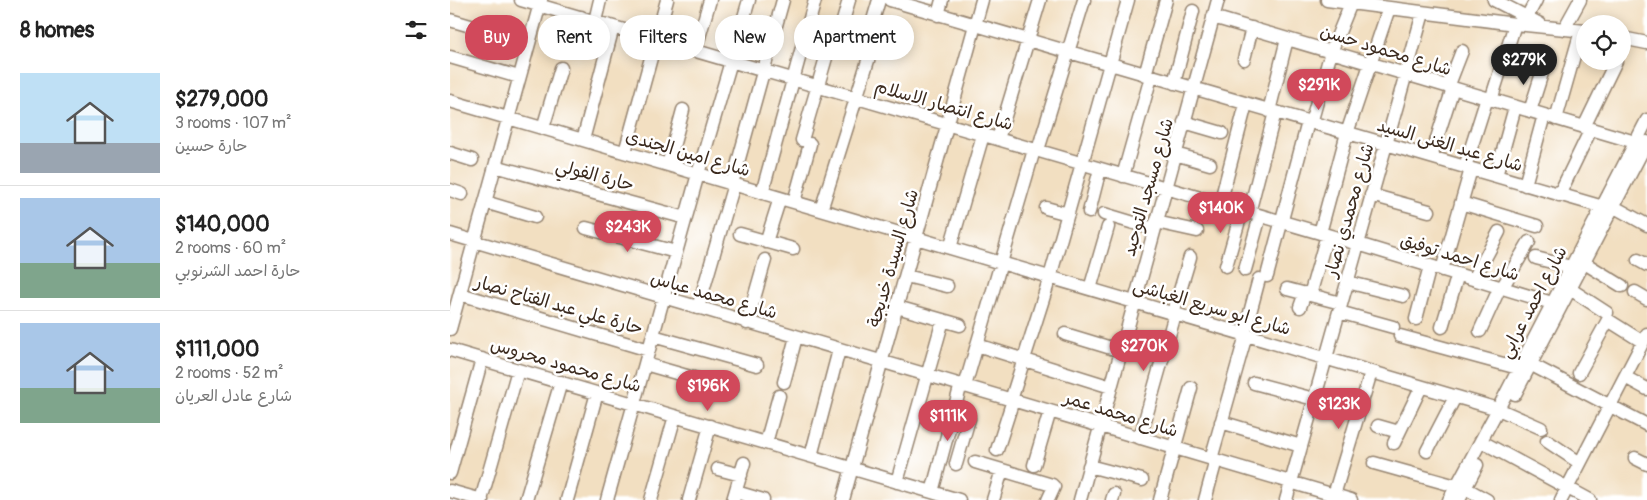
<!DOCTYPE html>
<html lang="en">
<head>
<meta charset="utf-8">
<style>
	body { margin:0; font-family:Pangolin,"Playpen Sans Arabic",sans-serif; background:#f2f2f2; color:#222; height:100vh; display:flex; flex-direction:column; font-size:19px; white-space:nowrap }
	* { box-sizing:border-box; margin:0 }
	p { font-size:16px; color:#767676 }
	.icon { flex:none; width:28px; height:28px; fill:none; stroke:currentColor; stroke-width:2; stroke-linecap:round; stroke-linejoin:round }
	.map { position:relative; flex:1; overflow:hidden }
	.side { display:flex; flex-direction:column; background:#fff; width:450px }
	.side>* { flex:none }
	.banner { position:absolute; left:15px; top:15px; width:475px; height:45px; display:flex; gap:10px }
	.tools { position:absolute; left:1126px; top:15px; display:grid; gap:10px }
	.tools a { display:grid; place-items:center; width:55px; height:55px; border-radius:50%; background:#fff; box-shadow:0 2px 12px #0003; font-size:25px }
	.price { position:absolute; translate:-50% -42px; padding:0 11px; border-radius:18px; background:#d1495b; color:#fff; font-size:16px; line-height:32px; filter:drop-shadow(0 1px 2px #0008) }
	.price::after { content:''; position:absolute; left:50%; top:30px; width:15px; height:11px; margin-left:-8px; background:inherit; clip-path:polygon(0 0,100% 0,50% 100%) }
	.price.current { background:#222; color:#fff }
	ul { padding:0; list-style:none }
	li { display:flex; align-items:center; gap:15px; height:125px; padding:0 20px }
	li+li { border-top:1px solid #e0e0e0 }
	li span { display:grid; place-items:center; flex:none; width:140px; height:100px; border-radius:0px; color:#555 }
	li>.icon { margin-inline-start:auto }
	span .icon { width:60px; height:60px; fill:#fffc; stroke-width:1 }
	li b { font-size:21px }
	h2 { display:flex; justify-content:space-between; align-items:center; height:60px; padding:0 20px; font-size:21px }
	.tag { padding:0 18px; border-radius:22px; background:#fff; box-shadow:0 2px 12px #0003; font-size:18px; line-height:45px }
	.tag.current { background:#d1495b; color:#fff }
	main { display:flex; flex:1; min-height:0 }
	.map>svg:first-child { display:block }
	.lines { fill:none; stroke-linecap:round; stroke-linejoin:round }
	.minor-casing { stroke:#968470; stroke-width:15 }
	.minor { stroke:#fff; stroke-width:12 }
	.labels { text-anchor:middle; stroke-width:5; stroke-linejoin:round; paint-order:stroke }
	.street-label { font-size:18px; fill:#3b2a1e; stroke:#fff }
</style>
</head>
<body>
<main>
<section class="side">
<h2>8 homes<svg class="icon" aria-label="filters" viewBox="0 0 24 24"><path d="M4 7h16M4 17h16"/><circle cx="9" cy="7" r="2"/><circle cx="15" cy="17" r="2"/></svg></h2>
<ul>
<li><span style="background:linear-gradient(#bfe0f5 70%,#9aa5b1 0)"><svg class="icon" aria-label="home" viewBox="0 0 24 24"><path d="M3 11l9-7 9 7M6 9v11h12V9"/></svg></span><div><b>$279,000</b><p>3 rooms · 107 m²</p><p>حارة حسين</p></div></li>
<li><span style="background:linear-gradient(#a9c7e8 65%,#7fa58c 0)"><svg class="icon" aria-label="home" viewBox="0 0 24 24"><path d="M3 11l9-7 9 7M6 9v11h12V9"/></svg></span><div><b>$140,000</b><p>2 rooms · 60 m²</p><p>حارة احمد الشرنوبي</p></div></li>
<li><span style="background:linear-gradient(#a9c7e8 65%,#7fa58c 0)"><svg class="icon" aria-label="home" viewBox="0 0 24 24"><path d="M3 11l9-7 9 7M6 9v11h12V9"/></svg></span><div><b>$111,000</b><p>2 rooms · 52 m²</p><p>شارع عادل العريان</p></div></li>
</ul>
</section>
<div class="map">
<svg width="1197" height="500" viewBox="0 0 1197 500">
	<rect width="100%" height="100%" fill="#fff"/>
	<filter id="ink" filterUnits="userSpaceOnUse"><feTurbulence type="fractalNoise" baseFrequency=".02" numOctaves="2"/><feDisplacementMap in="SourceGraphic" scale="10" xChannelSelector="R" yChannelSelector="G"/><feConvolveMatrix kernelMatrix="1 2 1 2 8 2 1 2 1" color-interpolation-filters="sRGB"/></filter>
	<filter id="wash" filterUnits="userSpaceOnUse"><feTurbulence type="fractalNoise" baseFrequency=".0096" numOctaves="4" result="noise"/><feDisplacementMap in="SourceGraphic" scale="20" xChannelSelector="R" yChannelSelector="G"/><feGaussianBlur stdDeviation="1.12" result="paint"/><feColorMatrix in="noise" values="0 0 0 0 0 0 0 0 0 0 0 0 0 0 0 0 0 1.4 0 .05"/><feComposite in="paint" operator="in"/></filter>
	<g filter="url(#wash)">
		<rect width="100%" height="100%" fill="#f2dfc1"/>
	</g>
	<g filter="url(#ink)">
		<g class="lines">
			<g class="minor-casing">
				<path id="minor" d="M71,0L908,244L1102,303
					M440,0L1153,207
					M877,0L1065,24L1135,31
					M1044,0L1090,24
					M488,15L492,0
					M763,17L1185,142
					M1077,17L1086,0
					M0,20L79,43
					M145,21L150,0
					M1114,29L1130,0
					M389,35L399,0
					M1172,38L1197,43
					M416,44L429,0
					M122,47L131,17
					M245,51L260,0
					M0,57L69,77
					M794,59L802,28
					M695,75L716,0
					M724,83L743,11
					M998,87L1012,51
					M1041,100L1065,24
					M0,101L1048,409L1091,428
					M819,111L837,39
					M1080,111L1093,70
					M1106,119L1131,31
					M734,122L772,133
					M861,123L881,52L901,3
					M1134,127L1166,61
					M93,128L111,68
					M548,139L590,0
					M133,140L163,27
					M352,140L382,37
					M588,150L634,0
					M175,152L217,0
					M0,153L22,160
					M725,154L760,164
					M981,157L1003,88
					M218,165L233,110
					M45,166L236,218
					M1015,167L1037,98
					M673,176L701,77
					M1046,176L1065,107
					M282,184L333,0
					M1075,185L1094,115
					M0,190L12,194
					M312,193L365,0
					M921,195L979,211
					M1109,195L1141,129
					M35,202L85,217
					M344,202L360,144
					M1011,203L1087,226
					M1157,203L1197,225
					M770,204L796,104
					M596,208L618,214
					M371,210L421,51
					M639,212L650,169
					M799,213L825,112
					M654,214L704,229
					M706,222L747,231
					M136,228L226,252
					M870,233L897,133L939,8
					M0,234L901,500
					M290,234L343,249
					M316,242L330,198
					M500,248L533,135
					M1086,258L1121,267
					M1128,259L1172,286
					M1188,260L1197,265
					M776,266L792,210
					M795,270L810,216
					M992,270L1021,169
					M456,276L497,286
					M817,276L858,122
					M1024,279L1049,232
					M897,282L953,296
					M1114,285L1157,313
					M1052,288L1079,242
					M640,289L658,227
					M837,289L891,303
					M1185,292L1197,299
					M10,294L199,350
					M860,295L877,235
					M447,307L510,325
					M850,307L855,293
					M248,308L284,184
					M889,312L943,327
					M723,314L740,257
					M966,319L980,266
					M297,323L315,260
					M992,327L1008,274
					M0,329L91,0
					M1030,331L1050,287
					M615,334L671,351
					M794,335L809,279
					M203,336L307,365
					M950,336L1068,368
					M527,345L661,387
					M0,350L509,500
					M195,364L282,389
					M1080,364L1197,425
					M1129,373L1158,320L1193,342
					M1175,377L1197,389
					M334,382L346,337
					M804,383L864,399
					M515,386L584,150
					M1065,394L1197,142
					M561,400L600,277L678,0
					M503,413L517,416L519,419L506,464
					M771,422L851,446
					M928,426L949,432
					M690,438L725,314
					M1097,441L1130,463
					M316,443L329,396
					M944,443L971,387
					M1038,445L1140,500
					M547,450L563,400
					M977,451L1005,397
					M361,456L389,350
					M1185,458L1197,464
					M761,459L796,335
					M525,462L602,485L604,487L598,500
					M924,463L1006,486
					M584,465L600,411
					M639,466L692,480
					M268,469L291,475
					M0,473L32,359
					M447,482L493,320
					M1015,488L1037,500
					M0,491L32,500
					M286,492L313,500
					M482,492L511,384
					M884,495L921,372
					M31,500L68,370
					M76,500L111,382
					M117,500L147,393
					M157,500L248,174L299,0
					M201,500L225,416
					M239,500L260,426
					M283,500L294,463
					M393,500L532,0
					M543,500L552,470
					M630,500L768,0
					M662,500L664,494
					M710,500L741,388
					M755,500L766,460
					M836,500L973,13
					M999,500L1048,409L1197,120
					M1009,500L1027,465
					M1111,500L1197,334"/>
			</g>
			<use href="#minor" class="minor"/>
		</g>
	</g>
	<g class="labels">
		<g class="street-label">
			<text transform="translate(936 50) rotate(17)" y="6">شارع محمود حسن</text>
			<text transform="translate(494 105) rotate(16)" y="6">شارع انتصار الاسلام</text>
			<text transform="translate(1000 145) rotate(16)" y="6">شارع عبد الغنى السيد</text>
			<text transform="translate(238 153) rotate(16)" y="6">شارع امين الجندى</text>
			<text transform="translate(145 175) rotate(15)" y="6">حارة الفولي</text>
			<text transform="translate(698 187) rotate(-74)" y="6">شارع مسجد التوحيد</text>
			<text transform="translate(899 210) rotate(-74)" y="6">شارع محمدي نصار</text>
			<text transform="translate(1010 257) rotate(17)" y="6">شارع احمد توفيق</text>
			<text transform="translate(443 258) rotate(-74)" y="6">شارع السيدة خديجة</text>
			<text transform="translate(264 295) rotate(16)" y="6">شارع محمد عباس</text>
			<text transform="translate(1083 302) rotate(-62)" y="6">شارع احمد عرابي</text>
			<text transform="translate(109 305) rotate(16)" y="6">حارة علي عبد الفتاح نصار</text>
			<text transform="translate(762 307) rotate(16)" y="6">شارع ابو سريع الغباشى</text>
			<text transform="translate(116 365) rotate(16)" y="6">شارع محمود محروس</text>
			<text transform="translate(671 414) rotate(17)" y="6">شارع محمد عمر</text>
		</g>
	</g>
</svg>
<div class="tools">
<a><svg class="icon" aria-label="locate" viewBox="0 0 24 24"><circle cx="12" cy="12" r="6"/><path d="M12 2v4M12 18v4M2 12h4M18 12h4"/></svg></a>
</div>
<b class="price current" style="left:1074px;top:86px">$279K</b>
<b class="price" style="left:869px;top:111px">$291K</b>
<b class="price" style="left:771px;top:234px">$140K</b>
<b class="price" style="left:178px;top:253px">$243K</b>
<b class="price" style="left:694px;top:372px">$270K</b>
<b class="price" style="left:258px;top:412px">$196K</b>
<b class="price" style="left:889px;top:430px">$123K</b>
<b class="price" style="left:498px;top:442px">$111K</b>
<div class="banner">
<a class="tag current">Buy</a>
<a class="tag">Rent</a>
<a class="tag">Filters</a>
<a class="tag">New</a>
<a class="tag">Apartment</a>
</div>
</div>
</main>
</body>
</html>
